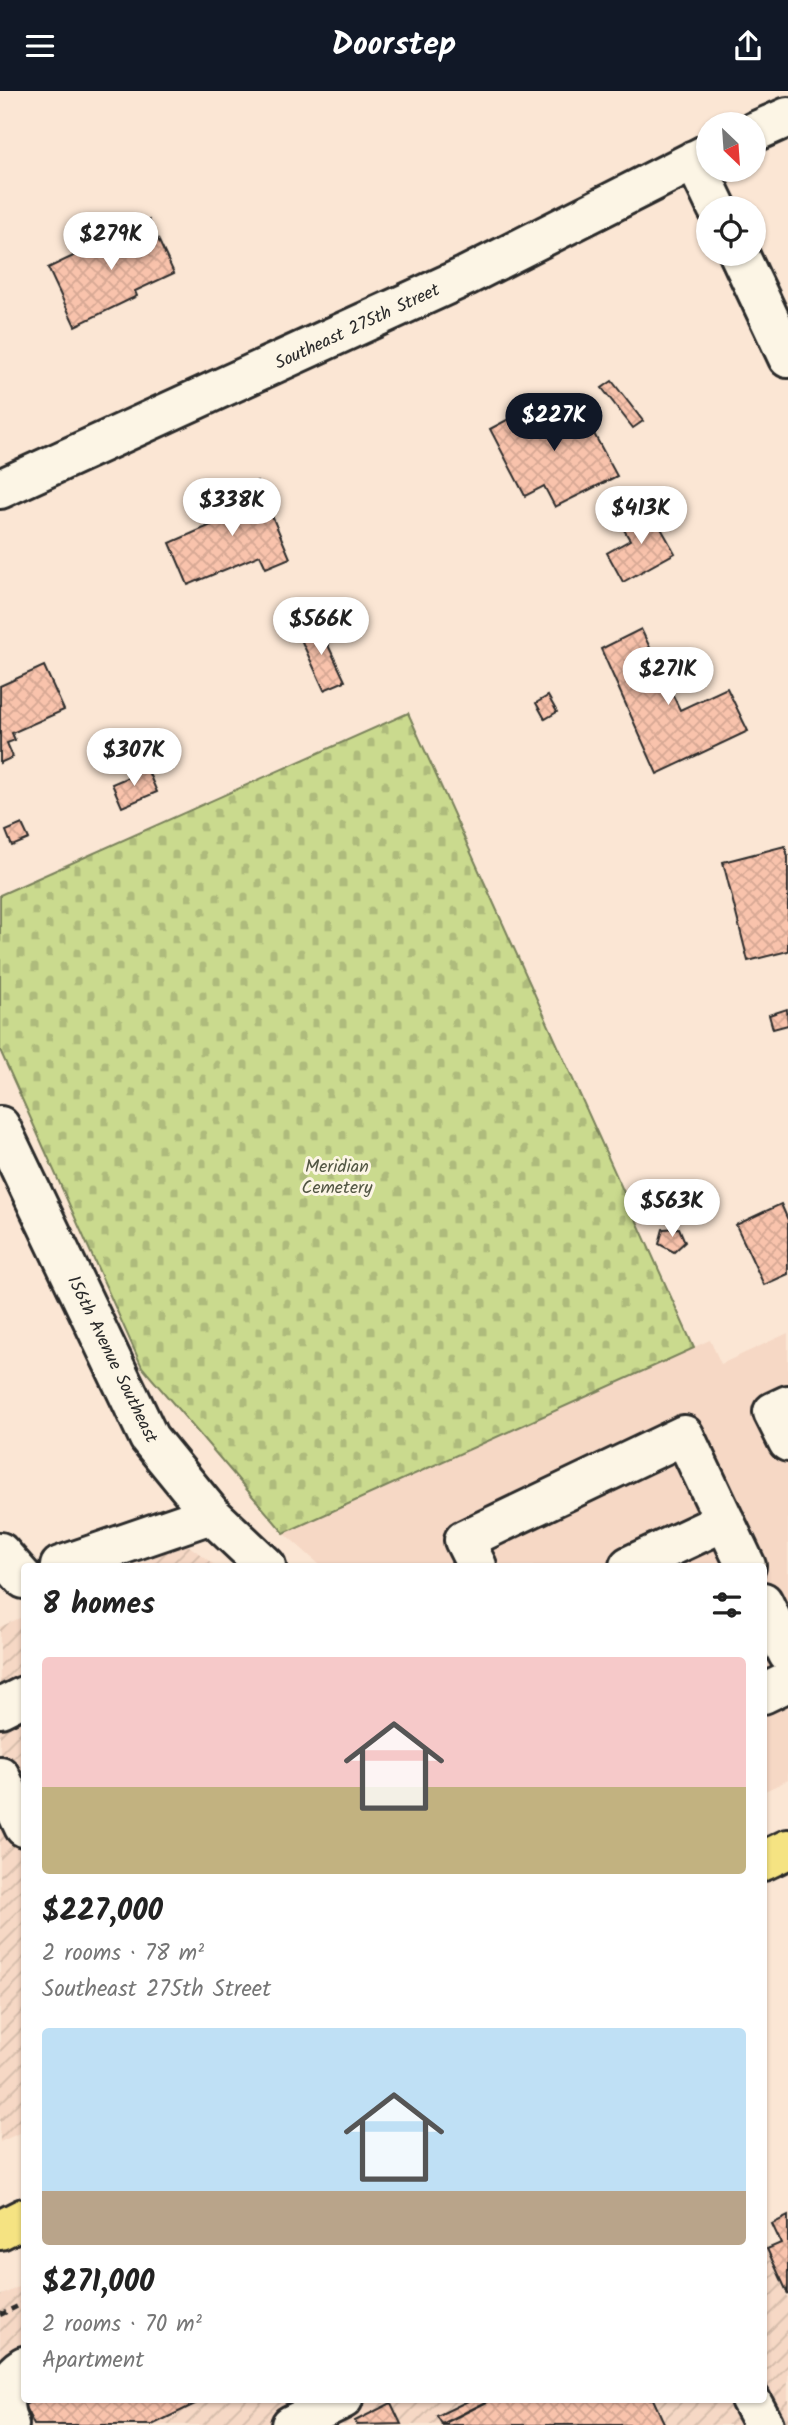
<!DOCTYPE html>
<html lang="en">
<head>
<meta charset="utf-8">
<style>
	body { margin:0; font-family:Kalam,sans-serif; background:#f6f6f6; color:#222; height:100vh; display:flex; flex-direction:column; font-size:26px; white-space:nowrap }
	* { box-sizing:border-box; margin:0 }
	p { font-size:23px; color:#767676 }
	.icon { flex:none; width:38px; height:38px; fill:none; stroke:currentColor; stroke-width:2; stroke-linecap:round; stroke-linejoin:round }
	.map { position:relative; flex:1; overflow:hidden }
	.side { position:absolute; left:21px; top:1472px; width:746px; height:840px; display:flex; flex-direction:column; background:#fff; border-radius:7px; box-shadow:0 2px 5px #0004 }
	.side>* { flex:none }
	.needle { width:46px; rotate:155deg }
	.fabs { position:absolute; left:696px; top:21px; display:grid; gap:14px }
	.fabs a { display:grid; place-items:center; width:70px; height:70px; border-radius:50%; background:#fff; box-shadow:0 2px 5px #0004; font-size:35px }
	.price { position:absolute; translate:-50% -60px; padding:0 16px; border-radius:24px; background:#fff; color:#222; font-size:23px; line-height:46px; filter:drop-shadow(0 2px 4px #0008) }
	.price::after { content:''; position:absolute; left:50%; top:42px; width:21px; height:16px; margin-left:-10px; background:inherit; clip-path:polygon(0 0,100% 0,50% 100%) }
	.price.active { background:#111827; color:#fff }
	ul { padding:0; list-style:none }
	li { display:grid; align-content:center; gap:14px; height:371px; padding:0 21px }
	li span { display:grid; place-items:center; height:217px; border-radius:7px; color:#555 }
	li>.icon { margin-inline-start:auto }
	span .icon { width:126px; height:126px; fill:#fffc; stroke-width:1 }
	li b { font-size:30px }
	h2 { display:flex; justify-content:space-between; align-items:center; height:84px; padding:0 21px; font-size:30px }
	header { display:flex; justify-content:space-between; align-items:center; height:91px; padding:0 21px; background:#111827; color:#fff; font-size:32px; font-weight:800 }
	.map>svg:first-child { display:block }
	.built { fill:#f6d8c5 }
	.industrial { fill:url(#industrial-furrows) }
	.cemetery { fill:url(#cemetery-stones); stroke:#7a825c; stroke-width:2 }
	.building { fill:url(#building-cross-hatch); stroke:#2b2b2b; stroke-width:2 }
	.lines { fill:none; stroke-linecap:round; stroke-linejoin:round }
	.minor-casing { stroke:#2b2b2b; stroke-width:44 }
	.major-casing { stroke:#2b2b2b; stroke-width:44 }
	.path { stroke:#2b2b2b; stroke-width:4.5; stroke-dasharray:7 5; stroke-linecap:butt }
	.minor { stroke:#fcf5e5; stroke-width:38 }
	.major { stroke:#f5e382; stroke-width:38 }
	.labels { text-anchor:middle; stroke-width:6; stroke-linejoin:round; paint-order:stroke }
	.street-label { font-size:18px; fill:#2b2b2b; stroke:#fcf5e5 }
	.park-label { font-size:18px; fill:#535744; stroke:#fcf5e5 }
</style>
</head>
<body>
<header><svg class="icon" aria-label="menu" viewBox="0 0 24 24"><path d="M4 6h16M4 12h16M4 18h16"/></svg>Doorstep<svg class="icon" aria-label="share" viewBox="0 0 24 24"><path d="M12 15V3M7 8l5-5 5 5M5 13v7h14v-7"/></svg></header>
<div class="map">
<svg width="788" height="2334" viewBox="0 0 788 2334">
	<defs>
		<pattern id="industrial-furrows" width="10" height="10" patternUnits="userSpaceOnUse" patternTransform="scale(1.75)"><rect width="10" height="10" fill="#f6d8c5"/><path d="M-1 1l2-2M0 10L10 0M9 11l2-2" fill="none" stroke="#d3baa9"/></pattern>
		<pattern id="cemetery-stones" width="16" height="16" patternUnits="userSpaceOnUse" patternTransform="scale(1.75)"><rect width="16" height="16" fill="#cada8e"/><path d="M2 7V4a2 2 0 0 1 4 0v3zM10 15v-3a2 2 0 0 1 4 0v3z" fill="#aebb7b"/></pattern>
		<pattern id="building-cross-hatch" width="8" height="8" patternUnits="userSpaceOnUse" patternTransform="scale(1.75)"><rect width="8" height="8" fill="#f9c3ac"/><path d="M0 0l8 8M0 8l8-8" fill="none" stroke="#d6a894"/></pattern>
	</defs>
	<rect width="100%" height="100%" fill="#fbe6d4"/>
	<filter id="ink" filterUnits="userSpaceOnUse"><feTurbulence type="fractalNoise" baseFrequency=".0143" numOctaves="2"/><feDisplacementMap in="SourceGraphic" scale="14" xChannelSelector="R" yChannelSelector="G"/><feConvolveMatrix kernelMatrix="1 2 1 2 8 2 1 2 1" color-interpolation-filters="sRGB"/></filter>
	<g filter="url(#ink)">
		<path class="built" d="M788,1242V1689L763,1701V1475H321L284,1442L710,1249L721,1273Z"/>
		<path class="industrial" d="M185,1452L216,1475H134Z
			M24,1525V2040L0,2051V1536Z
			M763,2148L788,2207V2334H0V2205L24,2193V2308H763Z"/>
		<path class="cemetery" d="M408,622L694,1257L284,1442L142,1276L0,959V804Z"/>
		<path class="building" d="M149,129L174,182L135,200L137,205L75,235L48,177Z
			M612,290L643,330L633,337L602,297Z
			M570,308L582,330L586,328L617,385L555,416L544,395L525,405L490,338L520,322L524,331Z
			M257,390L290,467L266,477L260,464L188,494L170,452L227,427L218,407Z
			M649,416L675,462L623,491L607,462L630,449L620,432Z
			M318,533L345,590L324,599L298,542Z
			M641,538L680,619L727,597L748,640L657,683L601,558Z
			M44,575L64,619L12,642L15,649L7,652L13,666L0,672V595Z
			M548,605L557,621L545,628L536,612Z
			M147,678L157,701L122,716L112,693Z
			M22,733L29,748L12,755L6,740Z
			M785,755L788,766V860L748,870L723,771Z
			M787,918L788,934L773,938L769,924Z
			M781,1113L788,1129V1183L764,1194L736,1134Z
			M679,1137L685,1151L674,1161L659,1153L663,1138Z
			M788,2125V2203L767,2158L781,2152L772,2133Z
			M37,2308H205L152,2334H34L24,2314Z
			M472,2308H485L486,2311L442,2333L437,2325Z
			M493,2308H653L665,2334H441Z
			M391,2312L401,2333L357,2334L355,2330Z"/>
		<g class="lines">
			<g class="minor-casing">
				<path id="minor" d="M754,41L788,26
					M694,69L717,117
					M739,163L788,267
					M0,398L466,185L709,62
					M0,1035L149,1347L211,1423L266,1475
					M788,1314L773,1321L788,1351
					M0,1461L24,1488
					M60,1475L211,1423
					M477,1475L464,1449L684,1344L746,1475
					M629,1475L725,1430
					M763,1511L788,1563
					M763,1603L788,1591
					M0,1617L24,1605
					M0,1685L24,1736
					M750,2308L764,2334
					M9,2334C0,2311 2,2289 24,2275
					M291,2334L343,2308"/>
			</g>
			<g class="major-casing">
				<path id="major" d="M763,1770L788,1758
					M0,2139L24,2127"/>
			</g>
			<path class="path" d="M0,2224L24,2212"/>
			<use href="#minor" class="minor"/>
			<use href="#major" class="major"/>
		</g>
	</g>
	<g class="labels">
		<g class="street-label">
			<text transform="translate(357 235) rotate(-25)" y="6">Southeast 275th Street</text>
			<text transform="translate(113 1268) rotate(64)" y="6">156th Avenue Southeast</text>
		</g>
		<g class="park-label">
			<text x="337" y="1081">Meridian<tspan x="337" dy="21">Cemetery</tspan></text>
		</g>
	</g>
</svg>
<div class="fabs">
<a><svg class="needle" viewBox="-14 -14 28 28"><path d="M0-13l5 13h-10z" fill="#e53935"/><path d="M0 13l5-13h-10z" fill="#767676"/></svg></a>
<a><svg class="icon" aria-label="locate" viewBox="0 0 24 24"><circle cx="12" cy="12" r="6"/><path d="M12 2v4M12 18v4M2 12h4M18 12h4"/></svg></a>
</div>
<b class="price" style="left:111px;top:181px">$279K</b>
<b class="price active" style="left:554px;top:362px">$227K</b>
<b class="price" style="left:232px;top:447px">$338K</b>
<b class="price" style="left:641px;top:455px">$413K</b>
<b class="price" style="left:321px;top:566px">$566K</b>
<b class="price" style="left:668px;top:616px">$271K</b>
<b class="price" style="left:134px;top:697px">$307K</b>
<b class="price" style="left:672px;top:1148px">$563K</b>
<section class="side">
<h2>8 homes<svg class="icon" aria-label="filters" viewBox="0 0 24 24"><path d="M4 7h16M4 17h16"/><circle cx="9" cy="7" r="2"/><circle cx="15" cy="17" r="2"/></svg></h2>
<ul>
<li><span style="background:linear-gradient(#f6c9c9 60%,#c2b280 0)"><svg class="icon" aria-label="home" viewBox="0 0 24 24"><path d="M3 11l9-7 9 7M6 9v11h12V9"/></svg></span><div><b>$227,000</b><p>2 rooms · 78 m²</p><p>Southeast 275th Street</p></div></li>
<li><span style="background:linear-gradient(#bfe0f5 75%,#b9a48a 0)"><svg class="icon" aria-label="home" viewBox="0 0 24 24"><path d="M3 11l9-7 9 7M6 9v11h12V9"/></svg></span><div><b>$271,000</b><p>2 rooms · 70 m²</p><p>Apartment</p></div></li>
</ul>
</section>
</div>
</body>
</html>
